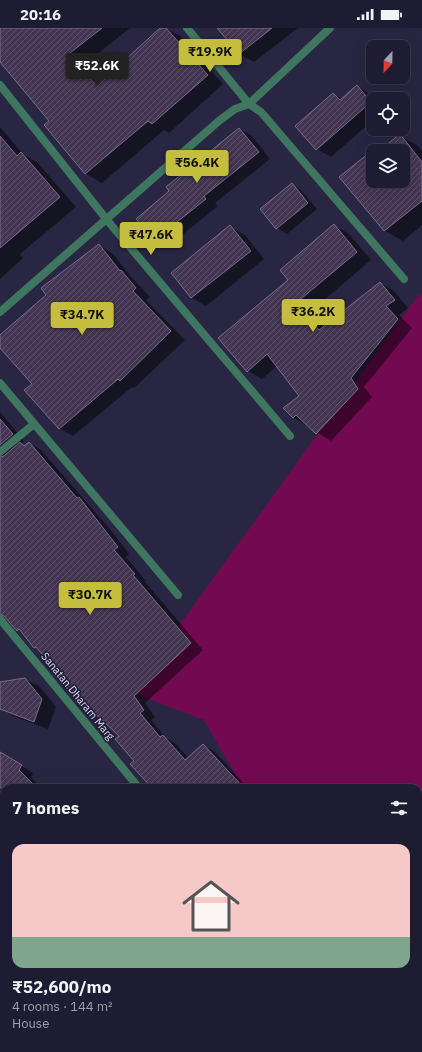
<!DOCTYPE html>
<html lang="en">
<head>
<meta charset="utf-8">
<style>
	body { margin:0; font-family:"IBM Plex Sans",sans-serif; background:#26253a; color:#f1f3f6; height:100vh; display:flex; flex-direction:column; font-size:15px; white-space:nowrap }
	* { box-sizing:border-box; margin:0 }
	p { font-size:13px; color:#a1a1ac }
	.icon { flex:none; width:22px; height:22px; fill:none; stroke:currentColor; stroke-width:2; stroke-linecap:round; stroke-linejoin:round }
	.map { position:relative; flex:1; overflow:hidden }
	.sheet { position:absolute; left:0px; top:756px; width:422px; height:268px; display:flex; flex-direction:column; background:#1e1c32; border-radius:12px 12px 0 0; box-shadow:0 4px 16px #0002,0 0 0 1px #3c3a4d }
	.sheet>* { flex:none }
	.needle { width:26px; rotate:202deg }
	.fabs { position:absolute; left:366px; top:12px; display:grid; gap:8px }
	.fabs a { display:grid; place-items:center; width:44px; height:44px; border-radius:8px; background:#1e1c32; box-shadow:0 4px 16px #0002,0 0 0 1px #3c3a4d; font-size:20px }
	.price { position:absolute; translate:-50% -34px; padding:0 9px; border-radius:4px; background:#c4bd3e; color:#111; font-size:13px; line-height:26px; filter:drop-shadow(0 1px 2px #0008) }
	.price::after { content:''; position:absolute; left:50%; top:24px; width:12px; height:9px; margin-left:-6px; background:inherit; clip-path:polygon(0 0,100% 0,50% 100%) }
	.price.active { background:#222; color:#fff }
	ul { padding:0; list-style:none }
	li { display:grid; align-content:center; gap:8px; height:212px; padding:0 12px }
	li span { display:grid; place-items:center; height:124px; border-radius:12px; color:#555 }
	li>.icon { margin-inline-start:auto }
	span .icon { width:72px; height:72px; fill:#fffc; stroke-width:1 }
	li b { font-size:17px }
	h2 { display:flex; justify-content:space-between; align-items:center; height:48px; padding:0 12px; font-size:17px }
	.status { display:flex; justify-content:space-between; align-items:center; height:28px; padding:0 20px; background:#1e1c32; direction:ltr }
	.status svg { height:11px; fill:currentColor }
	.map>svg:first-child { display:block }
	.green { fill:#730a51 }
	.shadow { fill:#0007; fill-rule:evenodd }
	.building { fill:url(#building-hatch); stroke:#7a6c8b }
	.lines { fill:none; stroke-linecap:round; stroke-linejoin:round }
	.street { stroke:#3f7660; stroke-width:8 }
	.labels { text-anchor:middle; stroke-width:3; stroke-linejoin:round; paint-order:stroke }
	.street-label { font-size:11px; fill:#dfdff1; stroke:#1e1c37 }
</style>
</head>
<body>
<div class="status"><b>20:16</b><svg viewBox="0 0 49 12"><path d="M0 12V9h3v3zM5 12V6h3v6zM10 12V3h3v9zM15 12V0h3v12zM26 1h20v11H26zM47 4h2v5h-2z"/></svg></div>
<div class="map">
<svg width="422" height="1024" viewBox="0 0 422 1024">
	<defs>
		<pattern id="building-hatch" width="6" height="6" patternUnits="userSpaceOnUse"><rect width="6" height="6" fill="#443652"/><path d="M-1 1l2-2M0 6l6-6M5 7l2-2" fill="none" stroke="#5f536b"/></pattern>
	</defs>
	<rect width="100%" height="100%" fill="#282642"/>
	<path class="green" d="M422,265V845L418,847V760H243L204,692L131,664L414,273Z"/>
	<path class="shadow" d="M0,0H130L86,35L99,52L102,50L105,51L162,0H166L180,8L223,56L169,105L164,102L102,155L85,145L50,93L0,33Z
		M219,0H298L254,34L239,26Z
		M357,58L371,67L375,71H373V92L331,129L317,121L333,66L343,71Z
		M0,99L22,125L38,135L76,179L20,226L23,230L0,251Z
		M240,101L252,108L270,131L215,175L218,178L167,219L155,212L137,191Z
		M400,108L418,118L422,123V197L403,213L385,203L341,149L379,118L384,121ZM373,123H403V153H373Z
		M292,157L301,162L317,181L287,206L277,200Z
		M334,197L349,206L371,232L310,284L324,300L380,255L394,263L408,280L399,287L412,300L364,359L372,369L331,413L293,389L300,368L277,338L262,351L248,343L289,252Z
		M230,199L245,207L264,231L206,278L192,270L172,245Z
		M99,217L113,226L132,250L150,269L146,272L185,312L134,360L132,359L73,408L59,400L33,356L0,318V308L48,267Z
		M0,384L24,413L21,416L25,418L29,415L41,422L109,500L129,526L126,529L146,553L145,554L203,622L145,675L155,689L151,692L166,710L175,715L188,730L203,717L215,724L248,760H153L120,708L91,680L79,673L66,658L68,656L39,622L35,619L24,606L18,602L8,590L0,586Z
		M25,651L40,659L56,679L48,701L13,688L0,680V666Z
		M0,725L33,745L31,749L41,760H4V921L0,914Z
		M105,757L110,760H101Z
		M4,928V1020H131L126,1024H6L0,1016V930Z
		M148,1020H150L157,1024H144Z
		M193,1020H230L233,1024H196Z
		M369,1020H394L391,1024H375Z"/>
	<path class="building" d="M0,0H102L70,25L94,55L102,48L104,51L160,0H166L208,47L152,96L148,93L85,146L44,97L49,93L0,34Z
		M217,0H272L239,26Z
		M357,57L371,74L316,122L295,98L333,65L340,72Z
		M239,100L259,124L204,168L206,171L154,212L136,191L169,163L166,159Z
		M400,106L422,134V173L384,203L339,149L373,122V153H403V123H379Z
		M0,108L17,128L21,124L60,169L0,220Z
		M292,155L308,175L276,201L260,181Z
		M334,196L357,224L296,275L319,302L380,254L395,272L386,278L398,291L351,350L358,361L316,406L296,387L293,390L283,380L299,368L267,326L247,344L218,310L288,252L280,242Z
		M230,197L251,223L191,270L171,245Z
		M99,216L120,243L121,242L136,260L133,263L171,303L120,353L118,351L59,401L24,362L32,356L0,320V307L46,267L41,260Z
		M0,391L13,406L0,417Z
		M20,414L24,418L29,414L77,470L79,469L118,519L114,522L135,546L133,547L191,615L134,668L144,682L140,685L160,709L163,707L185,732L203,716L244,760H152L130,736L134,733L115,711L119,708L81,672L78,674L65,658L67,656L36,619L34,620L19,601L17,603L4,588L0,586V429L4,428Z
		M25,650L42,671L34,694L0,681V654Z
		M0,724L22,737L19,742L37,760H0Z"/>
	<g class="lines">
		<path class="street" d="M187,0L249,76L330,0
			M0,57L107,192L290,408
			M0,284L220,92L235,81L249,76L261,84L404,251
			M0,355L178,567
			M0,424L34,396
			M0,591L139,760
			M0,809L4,813
			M418,836L422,835
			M0,849L4,846
			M125,1024L130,1020"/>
	</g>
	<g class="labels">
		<g class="street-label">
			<text transform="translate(78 668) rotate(51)" y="4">Sanatan Dharam Marg</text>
		</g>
	</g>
</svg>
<div class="fabs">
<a><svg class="needle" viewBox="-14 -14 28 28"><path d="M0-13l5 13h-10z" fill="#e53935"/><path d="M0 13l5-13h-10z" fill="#a1a1ac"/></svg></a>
<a><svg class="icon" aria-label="locate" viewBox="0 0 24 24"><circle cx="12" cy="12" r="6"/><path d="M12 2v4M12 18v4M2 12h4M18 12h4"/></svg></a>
<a><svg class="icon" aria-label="layers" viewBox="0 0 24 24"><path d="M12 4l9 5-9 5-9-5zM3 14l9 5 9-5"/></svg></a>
</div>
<b class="price" style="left:210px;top:45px">₹19.9K</b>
<b class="price active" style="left:97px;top:59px">₹52.6K</b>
<b class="price" style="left:197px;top:156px">₹56.4K</b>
<b class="price" style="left:151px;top:228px">₹47.6K</b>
<b class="price" style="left:313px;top:305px">₹36.2K</b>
<b class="price" style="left:82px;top:308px">₹34.7K</b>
<b class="price" style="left:90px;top:588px">₹30.7K</b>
<section class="sheet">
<h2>7 homes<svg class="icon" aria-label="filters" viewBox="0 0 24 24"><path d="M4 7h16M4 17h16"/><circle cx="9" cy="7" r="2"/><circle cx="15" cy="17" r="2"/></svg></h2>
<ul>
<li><span style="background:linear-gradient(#f6c9c9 75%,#7fa58c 0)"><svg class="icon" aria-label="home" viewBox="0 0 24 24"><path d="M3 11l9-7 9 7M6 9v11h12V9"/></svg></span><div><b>₹52,600/mo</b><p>4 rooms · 144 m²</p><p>House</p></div></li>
</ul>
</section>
</div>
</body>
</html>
